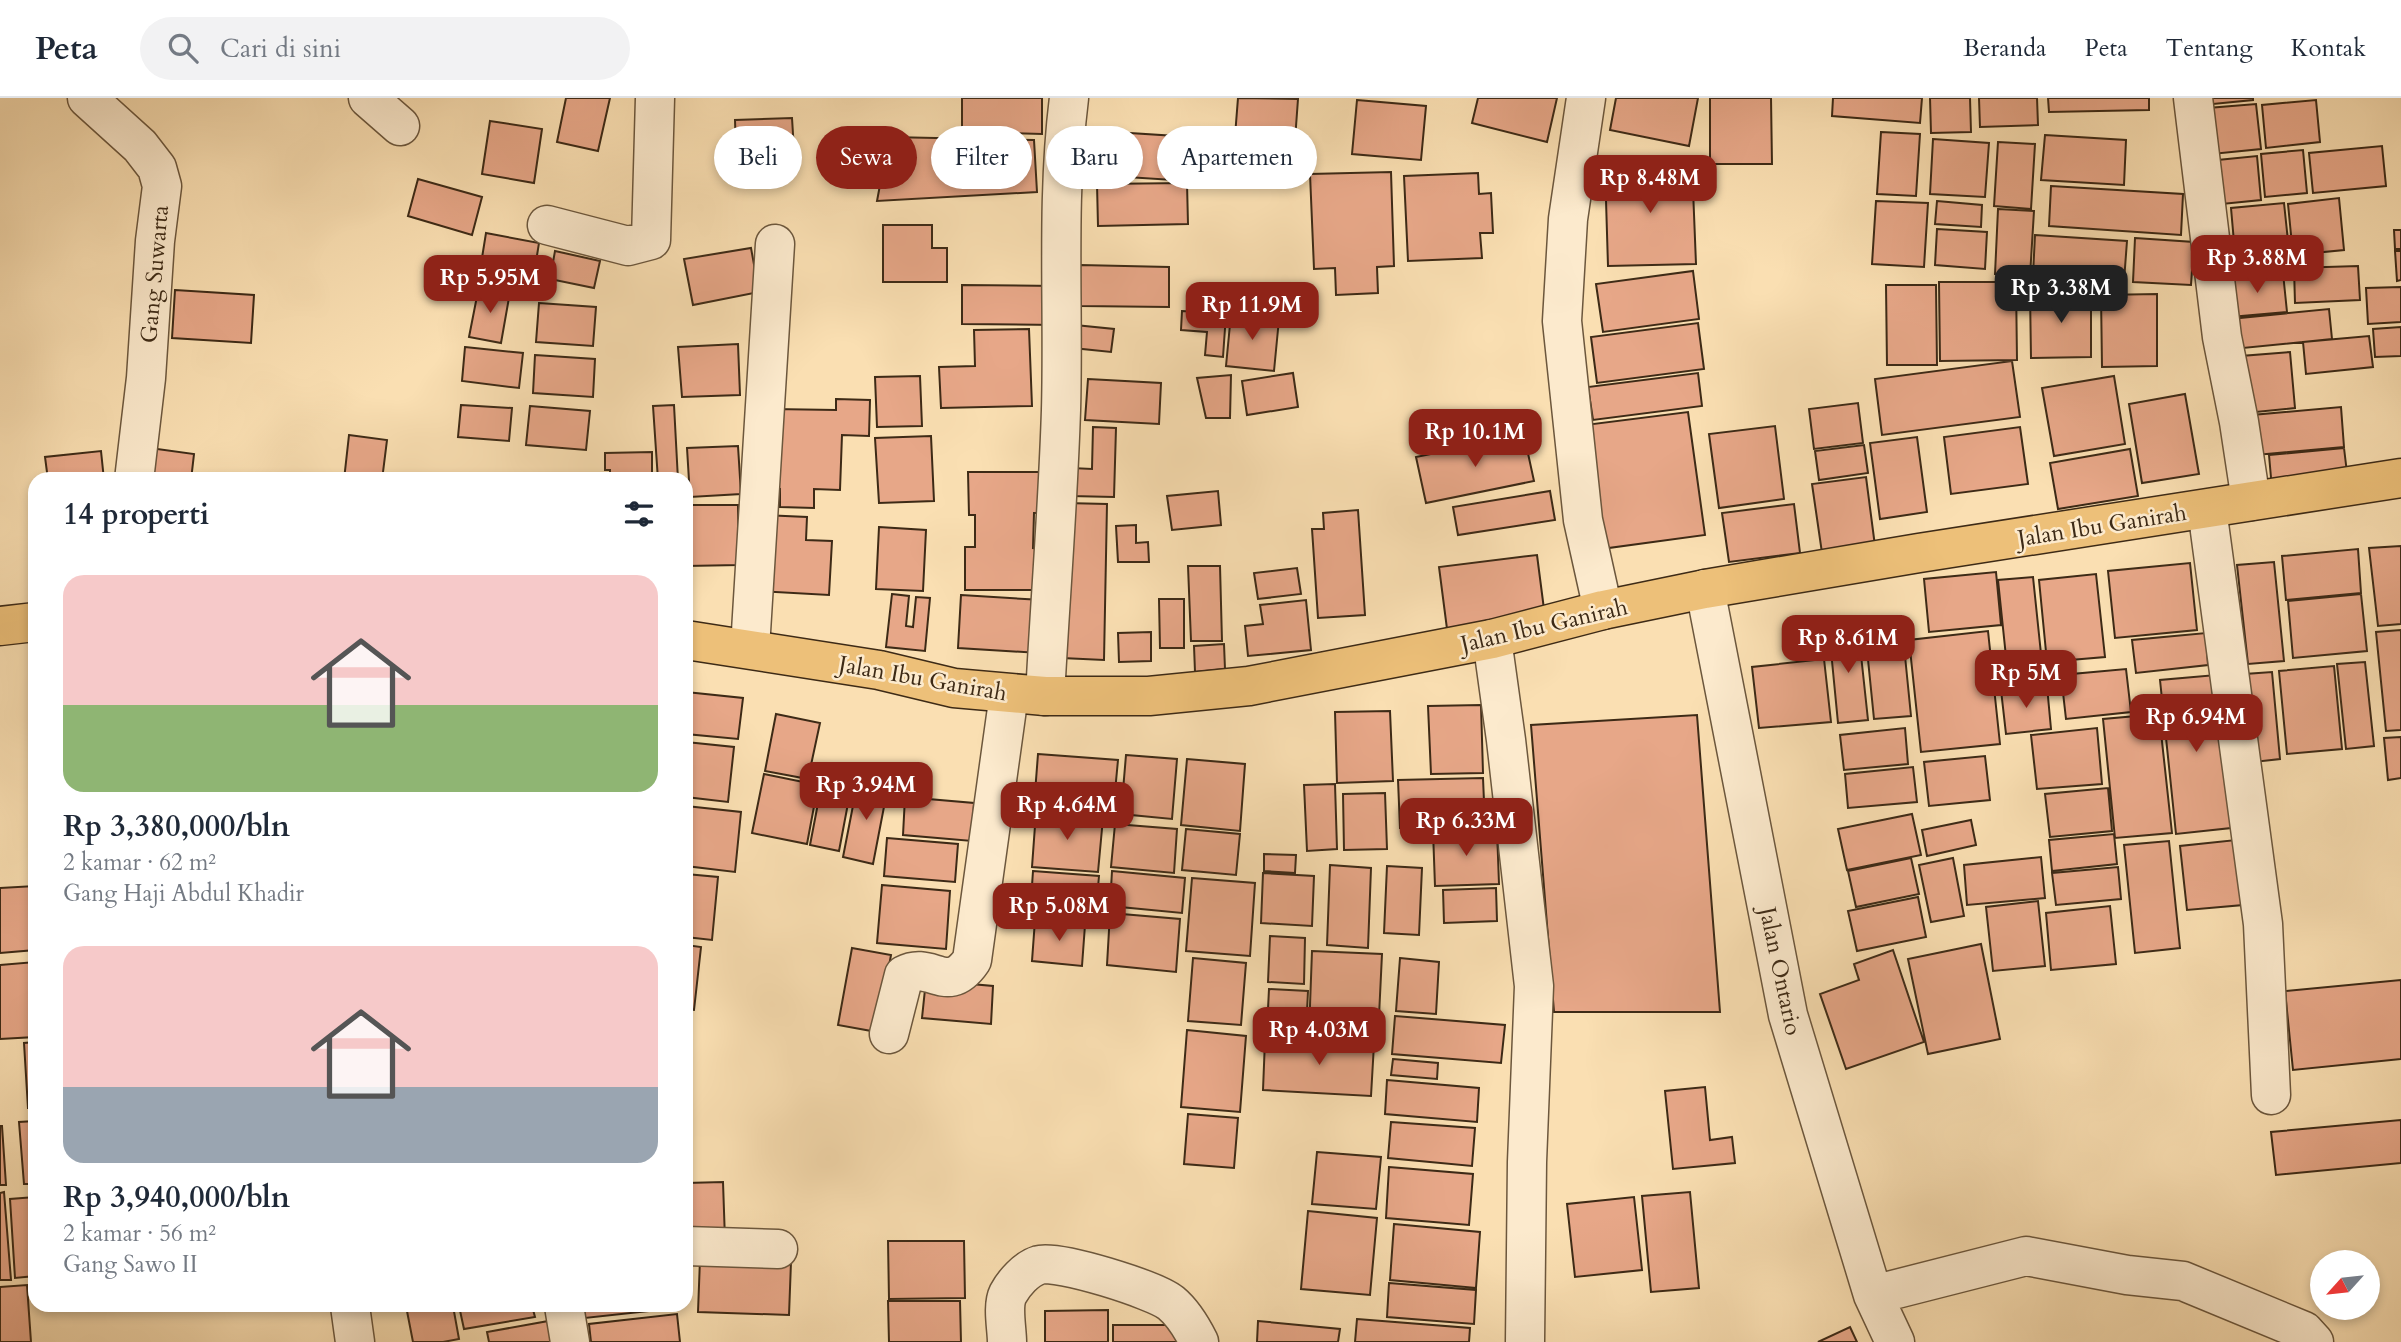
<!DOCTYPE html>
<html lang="id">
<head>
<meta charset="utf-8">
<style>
	body { margin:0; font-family:Cardo,serif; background:#f2f2f3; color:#1f2937; height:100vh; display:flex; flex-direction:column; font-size:26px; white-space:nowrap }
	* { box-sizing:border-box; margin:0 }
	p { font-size:23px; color:#747a83 }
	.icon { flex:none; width:38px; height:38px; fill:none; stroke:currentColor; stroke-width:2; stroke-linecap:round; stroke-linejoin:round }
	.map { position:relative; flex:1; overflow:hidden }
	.details { position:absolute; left:28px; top:374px; width:665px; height:840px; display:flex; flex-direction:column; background:#fff; border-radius:21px; box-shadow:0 4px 10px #0003 }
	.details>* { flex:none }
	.top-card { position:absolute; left:714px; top:28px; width:665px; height:63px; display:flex; gap:14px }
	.needle { width:46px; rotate:243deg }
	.tools { position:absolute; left:2310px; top:1152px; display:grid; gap:14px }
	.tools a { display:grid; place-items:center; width:70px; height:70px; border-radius:50%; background:#fff; box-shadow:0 4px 10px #0003; font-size:35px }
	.price { position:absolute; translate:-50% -60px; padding:0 16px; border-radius:14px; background:#8f2418; color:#fff; font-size:23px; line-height:46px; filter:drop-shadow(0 2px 4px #0008) }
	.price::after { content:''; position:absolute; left:50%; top:42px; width:21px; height:16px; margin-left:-10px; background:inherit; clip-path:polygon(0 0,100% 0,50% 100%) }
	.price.current { background:#222; color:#fff }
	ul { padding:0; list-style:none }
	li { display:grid; align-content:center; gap:14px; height:371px; padding:0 35px }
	li span { display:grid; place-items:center; height:217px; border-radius:21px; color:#555 }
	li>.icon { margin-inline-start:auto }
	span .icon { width:126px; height:126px; fill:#fffc; stroke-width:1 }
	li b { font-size:30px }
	h2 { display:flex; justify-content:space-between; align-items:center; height:84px; padding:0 35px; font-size:30px }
	.pill { padding:0 24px; border-radius:32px; background:#fff; box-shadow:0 4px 10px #0003; font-size:24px; line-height:63px }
	.pill.current { background:#8f2418; color:#fff }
	header { display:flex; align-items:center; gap:42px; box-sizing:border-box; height:98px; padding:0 35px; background:#fff; border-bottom:2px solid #e0e1e3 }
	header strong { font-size:33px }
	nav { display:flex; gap:38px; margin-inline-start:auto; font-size:24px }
	.search { width:490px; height:63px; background:#f2f2f3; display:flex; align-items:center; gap:18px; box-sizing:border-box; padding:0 24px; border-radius:38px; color:#747a83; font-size:26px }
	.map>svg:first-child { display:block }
	.building { fill:#e7a788; stroke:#3d2a16; stroke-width:2 }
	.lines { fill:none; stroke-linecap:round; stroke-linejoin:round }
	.minor-casing { stroke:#6c573d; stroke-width:41 }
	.major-casing { stroke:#3d2a16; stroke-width:41 }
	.minor { stroke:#fceacd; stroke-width:38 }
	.major { stroke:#edc079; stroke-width:38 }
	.labels { text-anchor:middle; stroke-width:5; stroke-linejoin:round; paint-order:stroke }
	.street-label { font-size:23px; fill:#3d2a16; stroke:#fceacd }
</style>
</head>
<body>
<header>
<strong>Peta</strong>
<div class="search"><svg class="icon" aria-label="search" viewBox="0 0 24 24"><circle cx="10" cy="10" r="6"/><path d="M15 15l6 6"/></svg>Cari di sini</div>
<nav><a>Beranda</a><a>Peta</a><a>Tentang</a><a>Kontak</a></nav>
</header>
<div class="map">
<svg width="2401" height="1244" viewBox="0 0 2401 1244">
	<rect width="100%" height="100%" fill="#fadfb2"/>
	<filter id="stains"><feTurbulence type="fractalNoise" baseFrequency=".00286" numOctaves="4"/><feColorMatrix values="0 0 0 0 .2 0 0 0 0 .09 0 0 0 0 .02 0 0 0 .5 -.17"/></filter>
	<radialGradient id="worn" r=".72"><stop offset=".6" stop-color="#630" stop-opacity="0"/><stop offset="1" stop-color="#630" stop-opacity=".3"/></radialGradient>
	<path class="building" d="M566,0H610L598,53L557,44Z
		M962,0H1042V36L962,34Z
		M1238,0L1298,1L1295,42L1235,38Z
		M1478,0H1557L1547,44L1472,25Z
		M1616,0H1698L1689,48L1610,32Z
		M1710,0H1771L1772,66H1710Z
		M1833,0H1922L1920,25L1832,18Z
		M1930,0H1970L1971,34L1931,35Z
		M1979,0H2037L2038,27L1980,29Z
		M2048,0H2149V12L2049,14Z
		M2202,0H2253V2L2203,7Z
		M1357,2L1426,8L1421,62L1352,56Z
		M2316,2L2320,44L2266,50L2262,7Z
		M2256,6L2261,51L2212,56L2208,10Z
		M792,20L794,52L736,54L735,22Z
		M490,23L542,31L534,85L482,76Z
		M1083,32L1176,38L1173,82L1080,76Z
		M1881,34L1920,36L1916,98L1877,96Z
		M2045,37L2126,42L2124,87L2041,82Z
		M889,39L1034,42L1037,94L877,103Z
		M1933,41L1989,45L1985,99L1930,96Z
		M1187,44L1236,45V81H1187Z
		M1998,44L2035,46L2031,111L1994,108Z
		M2382,48L2386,88L2313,95L2309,55Z
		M2303,52L2307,95L2265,99L2261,56Z
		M2257,58L2261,102L2212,107L2208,63Z
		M1692,66L1696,166L1608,168L1605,69Z
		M1391,74L1394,168L1377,169L1378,195L1336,197L1335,170L1314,171L1310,76Z
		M1478,75L1479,96L1491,95L1493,135H1480L1482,160L1408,163L1404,78Z
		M418,81L482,99L472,137L408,118Z
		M1187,85L1188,126L1098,128L1097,86Z
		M2051,88L2183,96L2181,137L2049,128Z
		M2339,100L2344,152L2293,157L2288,106Z
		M1876,103L1928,105L1924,169L1872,166Z
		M1937,103L1982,107L1981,129L1935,126Z
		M2284,105L2290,162L2236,167L2231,110Z
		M1998,111L2034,113L2030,178L1995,176Z
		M883,127H932V150H947V184H883Z
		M1937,131L1987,134L1985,171L1935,167Z
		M2394,132H2401V151H2395Z
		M486,135L539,145L534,176L481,166Z
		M2035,137L2127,143L2124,183L2033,177Z
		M2135,140L2194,144L2191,187L2133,184Z
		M751,150L759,194L693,207L684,161Z
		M555,153L600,163L594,190L550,181Z
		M2395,153H2401V182L2397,183Z
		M1080,167L1169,169V209L1080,208Z
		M2358,168L2360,202L2295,205L2294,170Z
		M1693,173L1699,221L1603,234L1596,186Z
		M2283,175L2287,214L2230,219L2226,181Z
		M1939,184H2016L2017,262L1940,263Z
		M962,187L1057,188V227L962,226Z
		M1886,187H1936L1937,267H1887Z
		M479,188L510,194L501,245L469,239Z
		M2401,189V224L2368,226L2366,190Z
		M175,192L254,197L251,245L172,240Z
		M2030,194H2091V259L2031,260Z
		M2157,196V268L2102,269L2101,197Z
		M539,205L596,209L593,248L536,244Z
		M2329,211L2332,241L2233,251L2230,221Z
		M1182,213L1226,216L1223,259L1205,257L1207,234L1181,232Z
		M1231,216L1279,221L1274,273L1226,268Z
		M1698,225L1704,271L1597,285L1591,239Z
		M1075,227L1114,231L1111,254L1073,250Z
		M2401,229V258L2375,259L2373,231Z
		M1029,231L1032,308L941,310L939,269L975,268L974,232Z
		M2369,238L2373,269L2306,276L2303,244Z
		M738,246L740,297L682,299L678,249Z
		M465,249L523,255L519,290L462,283Z
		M2290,254L2295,310L2246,315L2241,258Z
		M535,257L595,261L593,299L533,295Z
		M2012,263L2020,319L1882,337L1875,281Z
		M1293,275L1298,309L1247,317L1242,283Z
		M1698,275L1702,308L1593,322L1588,289Z
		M1231,277L1230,320H1206L1197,280Z
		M920,278L922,328L877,329L875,279Z
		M2114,278L2125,346L2054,358L2042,290Z
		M1088,281L1161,285L1159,326L1085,322Z
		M2185,296L2199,376L2142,385L2129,306Z
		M836,301L870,302L869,338L842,337L840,392L814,391V410L780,409V391L772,390L773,311L836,312Z
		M1858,305L1863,345L1814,351L1809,311Z
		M461,307L512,310L509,343L458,339Z
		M674,307L678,382H658L653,308Z
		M530,308L590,313L586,352L526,347Z
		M2341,309L2344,349L2256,357L2252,317Z
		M1688,314L1705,437L1601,451L1585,327Z
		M1775,328L1784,401L1719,410L1709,336Z
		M1093,329L1116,330L1114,399L1071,398L1072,370L1092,371Z
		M2020,329L2028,386L1951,396L1944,339Z
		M349,337L387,342L382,382H344Z
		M1524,337L1534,383L1426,405L1416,359Z
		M931,338L934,403L879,405L875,340Z
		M1917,339L1927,414L1880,421L1870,345Z
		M1864,347L1868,375L1819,382L1815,353Z
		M738,348L741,396L690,399L687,350Z
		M150,350L194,356L191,382H146Z
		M2344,350L2348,383L2272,391L2269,357Z
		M2130,351L2138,398L2058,411L2050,365Z
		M101,353L104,382H48L45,359Z
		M652,354V382H610V372H605V355Z
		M968,374H1041V415H1034L1033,450L1041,451V492H965V449H975V417H969Z
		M1866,379L1875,448L1822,455L1812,386Z
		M1218,393L1221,427L1172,432L1167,398Z
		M1550,393L1555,422L1458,437L1453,409Z
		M1065,405L1107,406L1104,562L1062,560Z
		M1794,406L1800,455L1729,464L1722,415Z
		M686,407H738L739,467L686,468Z
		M1358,412L1365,517L1318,520L1312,431H1324L1323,415Z
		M763,417L807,419L806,442L832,443L829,497L759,493Z
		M1136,427V445L1148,444L1149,464H1118L1116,428Z
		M879,429L926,432L923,493L876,491Z
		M2401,448V526L2378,528L2369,450Z
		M2358,451L2361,495L2286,502L2282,458Z
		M1537,457L1545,519L1447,531L1439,469Z
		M2274,464L2284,563L2248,566L2237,467Z
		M2190,465L2197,532L2115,540L2108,473Z
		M1188,468H1220L1222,543H1191Z
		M1297,470L1301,496L1258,501L1254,475Z
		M1996,474L2001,527L1929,534L1924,481Z
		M2096,476L2105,559L2047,564L2039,482Z
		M2033,479L2043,575L2008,578L1998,482Z
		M892,496L909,498L906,528L913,529L916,499L930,500L925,553L886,549Z
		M2361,496L2367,553L2293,560L2288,503Z
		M961,497L1042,502L1039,555L958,550Z
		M1159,501H1184V550H1160Z
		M1306,502L1311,552L1248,558L1245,528L1263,526L1260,507Z
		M1901,518L1911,618L1874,621L1864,522Z
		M1858,529L1868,622L1838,625L1829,532Z
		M2401,532V632L2386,633L2376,534Z
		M1988,533L2000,646L1921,654L1909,542Z
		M1151,534V563L1119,564L1118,535Z
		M2206,535L2208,567L2136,575L2132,542Z
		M1224,546L1225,571L1195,574L1194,548Z
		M1824,561L1831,624L1759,630L1752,569Z
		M2365,564L2374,648L2346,651L2337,566Z
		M2334,568L2342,651L2287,656L2279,573Z
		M2126,571L2131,614L2066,621L2061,577Z
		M2272,574L2280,661L2254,664L2245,576Z
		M2216,577L2231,730L2176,736L2160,582Z
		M2047,588L2051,631L2006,636L2001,592Z
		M686,594L743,600L738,641L686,636Z
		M1481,607L1483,675L1431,676L1428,608Z
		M1390,613L1393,683L1337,685L1335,614Z
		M776,616L820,625L808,681L765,673Z
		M2159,616L2172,735L2115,740L2103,621Z
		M1697,617L1720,914H1554L1531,627Z
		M1905,630L1908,666L1844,672L1840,637Z
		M2097,630L2102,686L2037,691L2031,637Z
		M2401,639V680L2388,682L2384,640Z
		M686,644L734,649L728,704L686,699Z
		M1038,656L1118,662L1113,715L1034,708Z
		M1126,657L1177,661L1172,721L1121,716Z
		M1985,658L1990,702L1929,708L1924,664Z
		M1187,661L1245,666L1240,733L1181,727Z
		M1913,669L1917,704L1848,710L1845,676Z
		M824,674L853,679L839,753L810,747Z
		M764,676L818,687L807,746L752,735Z
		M1483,680L1485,727L1400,730L1398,682Z
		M858,682L888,688L873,766L843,759Z
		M1335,686L1337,751L1307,753L1304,687Z
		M2108,690L2112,733L2050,739L2045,696Z
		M1385,695L1387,751L1344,752L1343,696Z
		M905,699L974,705L972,743L903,737Z
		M686,708L741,714L735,774L686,768Z
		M1036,714L1103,720L1098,774L1032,769Z
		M1912,716L1921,757L1847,772L1838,731Z
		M1971,722L1976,747L1927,758L1922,732Z
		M1115,726L1177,731L1174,775L1111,769Z
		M1186,731L1240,736L1236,777L1182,772Z
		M1497,732L1499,786L1435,788L1433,733Z
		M2114,736L2117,766L2052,773L2049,742Z
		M887,740L958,746L955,784L884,778Z
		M2236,742L2243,807L2187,812L2180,748Z
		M2169,743L2180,850L2135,855L2124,747Z
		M1264,756L1296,757L1295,775L1264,773Z
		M2041,759L2045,800L1967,807L1964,767Z
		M1911,760L1919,796L1856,809L1848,773Z
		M1953,760L1964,818L1931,824L1919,767Z
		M1330,767L1371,770L1368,850L1327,847Z
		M1387,768L1422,770L1419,837L1384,835Z
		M2118,769L2121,801L2056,807L2052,775Z
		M1033,773L1099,778L1095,823L1030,817Z
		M1112,773L1185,780L1182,815L1110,808Z
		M1263,775L1314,778L1312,828L1261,825Z
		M686,776L718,779L712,842L686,839Z
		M1192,780L1255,785L1250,858L1186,853Z
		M882,787L950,793L946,851L877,845Z
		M35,788V852L0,855V790Z
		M1496,790L1497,823L1444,825L1443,792Z
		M1918,799L1926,839L1857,853L1848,813Z
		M2038,803L2045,868L1993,873L1986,809Z
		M2110,808L2116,866L2051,872L2046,815Z
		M1110,815L1180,821L1176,874L1107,867Z
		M1035,822L1085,827L1082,868L1032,863Z
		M1270,838L1305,840L1304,886L1268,884Z
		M1981,846L2000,941L1928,956L1908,861Z
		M686,847L701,849L694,912L686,911Z
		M852,850L891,857L877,934L838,927Z
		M1893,852L1924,944L1846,971L1820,896L1859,882L1854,866Z
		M1312,853L1382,856L1378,939L1309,935Z
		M1193,860L1246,865L1241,927L1188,923Z
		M1400,860L1439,864L1436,916L1396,913Z
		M35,864V939L0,941V867Z
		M926,882L993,888L991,926L922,920Z
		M2401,882V961L2293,972L2285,893Z
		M1269,891L1308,893L1306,933L1267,931Z
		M1395,918L1505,927L1501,965L1392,956Z
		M1187,932L1246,938L1240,1014L1181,1009Z
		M1265,942L1374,946L1371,998L1263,992Z
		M35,944V1010H28L24,945Z
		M1393,961L1438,965L1437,981L1391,977Z
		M1387,982L1479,990L1477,1024L1385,1016Z
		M1705,989L1710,1042L1732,1039L1735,1065L1673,1071L1665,993Z
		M1188,1016L1238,1020L1234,1070L1184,1066Z
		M2401,1022V1065L2276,1077L2271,1034Z
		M35,1023V1086H24L19,1024Z
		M1391,1024L1475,1030L1472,1068L1388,1060Z
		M0,1028H2L6,1087H0Z
		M1317,1054L1381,1059L1376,1111L1312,1106Z
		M1389,1069L1473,1076L1469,1127L1386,1120Z
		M723,1084L725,1142H686V1085Z
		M4,1094L11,1182H0V1095Z
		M1690,1094L1699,1190L1651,1194L1642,1098Z
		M35,1099V1178L15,1180L10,1101Z
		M1634,1099L1642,1172L1575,1179L1567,1106Z
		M1308,1113L1377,1120L1370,1197L1301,1191Z
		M1394,1126L1480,1134L1476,1190L1390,1182Z
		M888,1143H964L965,1200L889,1201Z
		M700,1161L791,1164L789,1217L698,1214Z
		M1389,1185L1476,1192L1474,1226L1387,1219Z
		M27,1187L31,1244H0V1189Z
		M888,1203H960L961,1244H889Z
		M406,1208H453L459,1241L443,1244H413Z
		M459,1208H532L535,1219L464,1231Z
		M583,1208H676V1210L585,1220Z
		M1108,1212V1244H1045V1213Z
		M677,1216L680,1244H591L589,1226Z
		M1357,1221L1470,1230L1469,1244H1355Z
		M554,1222L558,1244H489L487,1234Z
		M1258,1223L1340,1231L1338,1244H1257Z
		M1113,1227H1177V1244H1113Z
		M1850,1229L1857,1244H1818Z"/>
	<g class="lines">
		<g class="minor-casing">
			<path id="minor" d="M87,0L140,48L157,70L162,88L155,143L146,280L134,382
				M368,0L400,28
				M1586,0L1568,121L1562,223L1583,422L1603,512
				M2193,0L2222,239L2239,324L2251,403
				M547,127L628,148L651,142L655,0
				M2207,411L2263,826L2271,997
				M1705,491L1788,917L1873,1197L1895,1244
				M1492,541L1506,642L1534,888L1527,1064L1525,1244
				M750,550L775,146
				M1045,598C1050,503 1058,408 1061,312C1064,209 1056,103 1069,0
				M889,936L904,877C932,862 947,899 972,862L1009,596
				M686,1148L778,1151
				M1873,1197L2026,1158L2127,1177L2183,1183L2304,1233L2314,1244
				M350,1208L355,1244
				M564,1208L570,1244
				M1007,1244C1007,1231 1002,1208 1008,1196C1014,1185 1026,1171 1039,1167C1057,1161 1155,1192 1171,1205C1183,1215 1192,1230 1199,1244"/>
		</g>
		<g class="major-casing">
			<path id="major" d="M0,528L35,524
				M686,542L879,572L954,590L1045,598H1149L1249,588L1492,541L1603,512L1705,491L1919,455L2401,380"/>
		</g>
		<use href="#minor" class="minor"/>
		<use href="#major" class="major"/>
	</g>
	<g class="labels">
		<g class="street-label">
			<text transform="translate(154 176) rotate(-85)" y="8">Gang Suwarta</text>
			<text transform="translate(2102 427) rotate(-9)" y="8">Jalan Ibu Ganirah</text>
			<text transform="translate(1544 527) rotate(-13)" y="8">Jalan Ibu Ganirah</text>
			<text transform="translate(923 580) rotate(10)" y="8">Jalan Ibu Ganirah</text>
			<text transform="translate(1781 873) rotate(78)" y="8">Jalan Ontario</text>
		</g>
	</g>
	<rect width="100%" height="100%" filter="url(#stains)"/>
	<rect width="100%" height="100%" fill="url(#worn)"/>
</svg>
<div class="tools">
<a><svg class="needle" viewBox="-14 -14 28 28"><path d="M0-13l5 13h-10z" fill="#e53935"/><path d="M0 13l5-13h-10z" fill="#747a83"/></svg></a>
</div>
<b class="price" style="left:1650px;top:117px">Rp 8.48M</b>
<b class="price" style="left:2257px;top:197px">Rp 3.88M</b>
<b class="price" style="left:490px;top:217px">Rp 5.95M</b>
<b class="price current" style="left:2061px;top:227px">Rp 3.38M</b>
<b class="price" style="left:1252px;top:244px">Rp 11.9M</b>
<b class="price" style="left:1475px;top:371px">Rp 10.1M</b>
<b class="price" style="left:1848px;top:577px">Rp 8.61M</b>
<b class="price" style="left:2026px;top:612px">Rp 5M</b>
<b class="price" style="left:2196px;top:656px">Rp 6.94M</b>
<b class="price" style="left:866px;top:724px">Rp 3.94M</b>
<b class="price" style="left:1067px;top:744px">Rp 4.64M</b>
<b class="price" style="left:1466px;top:760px">Rp 6.33M</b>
<b class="price" style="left:1059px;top:845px">Rp 5.08M</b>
<b class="price" style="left:1319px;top:969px">Rp 4.03M</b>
<div class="top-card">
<a class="pill">Beli</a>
<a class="pill current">Sewa</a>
<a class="pill">Filter</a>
<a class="pill">Baru</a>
<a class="pill">Apartemen</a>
</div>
<section class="details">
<h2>14 properti<svg class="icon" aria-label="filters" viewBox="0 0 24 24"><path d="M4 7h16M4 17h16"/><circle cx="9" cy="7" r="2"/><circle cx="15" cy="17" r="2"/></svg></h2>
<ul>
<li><span style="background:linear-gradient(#f6c9c9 60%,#8fb573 0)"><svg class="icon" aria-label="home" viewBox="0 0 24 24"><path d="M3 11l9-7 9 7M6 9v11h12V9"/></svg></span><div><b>Rp 3,380,000/bln</b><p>2 kamar · 62 m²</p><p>Gang Haji Abdul Khadir</p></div></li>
<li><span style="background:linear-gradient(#f6c9c9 65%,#9aa5b1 0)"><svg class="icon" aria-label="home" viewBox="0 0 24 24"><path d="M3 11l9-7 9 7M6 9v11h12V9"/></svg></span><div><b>Rp 3,940,000/bln</b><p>2 kamar · 56 m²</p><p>Gang Sawo II</p></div></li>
</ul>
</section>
</div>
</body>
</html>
